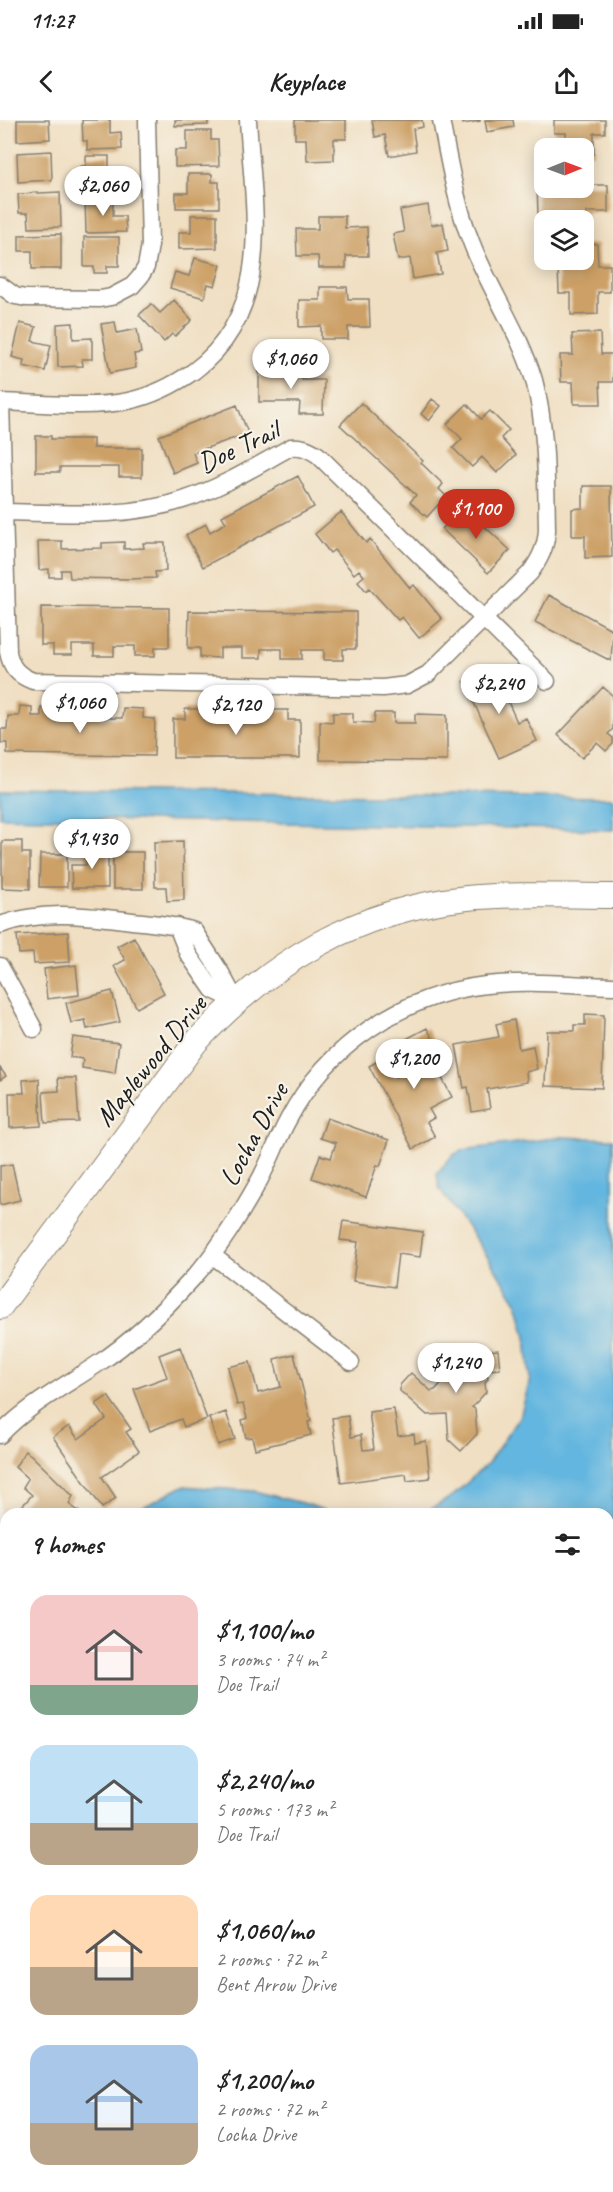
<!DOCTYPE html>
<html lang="en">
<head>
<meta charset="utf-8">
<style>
	body { margin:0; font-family:Caveat,sans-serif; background:#f6f6f6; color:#222; height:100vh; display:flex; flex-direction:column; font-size:22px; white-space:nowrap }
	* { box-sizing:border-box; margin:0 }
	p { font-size:20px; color:#767676 }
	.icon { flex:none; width:33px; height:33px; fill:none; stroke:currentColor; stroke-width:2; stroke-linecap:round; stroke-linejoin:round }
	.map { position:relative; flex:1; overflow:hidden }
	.side { position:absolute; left:0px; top:1388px; width:614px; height:686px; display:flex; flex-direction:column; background:#fff; border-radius:18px 18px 0 0; box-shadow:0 3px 15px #0003 }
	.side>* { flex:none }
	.needle { width:39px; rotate:89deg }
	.buttons { position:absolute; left:534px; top:18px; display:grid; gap:12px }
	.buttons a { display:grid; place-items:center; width:60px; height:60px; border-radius:12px; background:#fff; box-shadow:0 3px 15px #0003; font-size:30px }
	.price { position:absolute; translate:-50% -51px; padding:0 14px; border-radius:21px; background:#fff; color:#222; font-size:20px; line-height:39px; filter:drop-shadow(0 2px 3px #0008) }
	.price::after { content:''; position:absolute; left:50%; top:36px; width:18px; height:14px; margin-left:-9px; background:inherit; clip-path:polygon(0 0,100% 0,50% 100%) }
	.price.current { background:#c8321e; color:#fff }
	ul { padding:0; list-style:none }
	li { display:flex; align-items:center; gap:18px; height:150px; padding:0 30px }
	li span { display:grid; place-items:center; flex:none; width:168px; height:120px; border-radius:18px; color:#555 }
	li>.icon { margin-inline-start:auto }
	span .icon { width:72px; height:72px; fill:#fffc; stroke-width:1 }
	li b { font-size:26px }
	h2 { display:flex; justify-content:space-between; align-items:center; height:72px; padding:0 30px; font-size:26px }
	.status { display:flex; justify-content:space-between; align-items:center; height:42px; padding:0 30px; background:#fff; direction:ltr }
	.status svg { height:16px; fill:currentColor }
	header { display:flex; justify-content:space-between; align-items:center; height:78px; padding:0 30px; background:#fff; font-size:27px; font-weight:700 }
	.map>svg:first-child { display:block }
	.green { fill:#80cb89; stroke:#4e7452; stroke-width:1.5 }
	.water { fill:#64b6df; stroke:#40697e; stroke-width:1.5 }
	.building { fill:#cca066 }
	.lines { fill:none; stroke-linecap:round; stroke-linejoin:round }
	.street-casing { stroke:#867e6f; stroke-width:19 }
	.secondary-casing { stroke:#867e6f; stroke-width:26 }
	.street { stroke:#fff; stroke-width:16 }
	.secondary { stroke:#fff; stroke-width:24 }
	.labels { text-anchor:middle; stroke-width:4.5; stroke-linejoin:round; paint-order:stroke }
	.street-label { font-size:28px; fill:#1c1c1c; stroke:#f7f3e8 }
</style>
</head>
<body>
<div class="status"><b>11:27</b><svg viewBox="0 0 49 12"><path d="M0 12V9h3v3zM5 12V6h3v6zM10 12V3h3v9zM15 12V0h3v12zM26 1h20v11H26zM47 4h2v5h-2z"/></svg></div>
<header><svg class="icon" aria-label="back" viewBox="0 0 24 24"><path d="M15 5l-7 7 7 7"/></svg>Keyplace<svg class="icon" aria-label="share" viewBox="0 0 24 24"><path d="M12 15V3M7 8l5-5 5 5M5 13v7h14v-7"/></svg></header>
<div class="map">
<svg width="613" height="2072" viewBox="0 0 613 2072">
	<rect width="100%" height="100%" fill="#f7f3e8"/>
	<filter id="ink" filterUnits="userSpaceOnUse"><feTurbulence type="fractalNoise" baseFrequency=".0167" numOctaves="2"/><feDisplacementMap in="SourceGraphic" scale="12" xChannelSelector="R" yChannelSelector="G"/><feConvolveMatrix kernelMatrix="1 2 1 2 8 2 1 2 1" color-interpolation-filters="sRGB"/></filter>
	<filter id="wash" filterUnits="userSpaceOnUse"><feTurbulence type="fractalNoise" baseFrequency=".008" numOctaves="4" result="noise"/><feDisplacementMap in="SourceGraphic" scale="24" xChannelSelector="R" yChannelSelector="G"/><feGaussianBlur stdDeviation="1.35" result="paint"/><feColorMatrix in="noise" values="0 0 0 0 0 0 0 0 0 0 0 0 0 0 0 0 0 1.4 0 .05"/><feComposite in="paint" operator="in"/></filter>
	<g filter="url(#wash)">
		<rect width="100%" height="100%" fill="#f0dfc2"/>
		<path class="green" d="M608,1449L613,1451V1780L608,1782Z
			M6,2016V2067H289V2072H0V2019Z"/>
		<path class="water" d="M0,670L613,678V710L0,697Z
			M561,1017L613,1019V1451L608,1449V1394L425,1393L454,1375L489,1342L521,1294L530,1259L526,1217L517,1182L479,1124L439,1068L437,1053L453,1035L463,1030Z
			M183,1366L254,1371L310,1385L331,1393H132Z
			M613,1780V1825L608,1824V1782Z
			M6,1790V2016L0,2019V1792Z
			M289,2067H466L454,2072H289Z"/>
		<g id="blocks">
			<path class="building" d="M17,0H49L50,19L17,21Z
				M82,0H110V13L121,12L122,29L87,30V21H83Z
				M175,0H208V5L175,6Z
				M295,0H346V19H334V40L307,41L306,19H295Z
				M372,0H422L423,7L413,9L416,31L389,36L385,15L375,17Z
				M462,0H480V1L463,4Z
				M485,0H513L514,7L487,12Z
				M554,0H605V13H594V34H584V28H567L566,13H554Z
				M187,11H211V20H218L219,46L175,47V30H187Z
				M51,31L52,60L18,62L17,33Z
				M86,36H109V55H123V72H81V46H86Z
				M584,53H586V65H608V92H587V104H584V100H559V94H538L537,66L584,68Z
				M188,54H212V62H219V88H176V73H188Z
				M60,72L61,107L29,108L28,93H19L18,74Z
				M113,78V96H125L126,112L86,113L85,79Z
				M428,85L431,105L443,103L448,131L437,133L441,154L413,159L410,138L398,140L393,114L404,112L400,90Z
				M191,95H217V128L179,129V112H191Z
				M318,96H345V108L367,107L368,136H346V148H319L318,136H297L296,109H318Z
				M61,114V149H32V131H19V115Z
				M84,117H119V146H107V153H94V147H84Z
				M584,124H597L598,145H610V172H598V194L571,195V173H559L558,146H570V140H584Z
				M195,138L221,145L215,166L208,164L204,178L170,168L175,152L189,156Z
				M320,167H347L348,179H369L370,207H348V219H321V206L299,207V180H320Z
				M174,180L192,200L175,216L172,214L164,222L139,195L151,184L160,193Z
				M115,202L117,213L137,209L141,233L134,234L136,248L110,253L101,204Z
				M20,203L36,207L32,221L51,225L45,251L23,246L24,240L12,237Z
				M73,203V219L92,218V239H82L83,246L58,247L57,204Z
				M600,213L601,234H613V262H600L601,284H574L573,262H561L560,235H573L572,214Z
				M259,246H281V254H302V260H324L323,294H299L300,282H259Z
				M432,279L441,286L429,301L421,294Z
				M361,283L423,341L421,343L443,364L439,369L446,376L427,397L410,382L416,375L340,305Z
				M467,284L481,299L490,291L509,310L501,318L516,335L497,353L482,337L472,347L453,328L462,319L447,304Z
				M237,285L248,313L193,333L197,343L173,353L159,316Z
				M36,316H51V319H93V328H142V357H119V347H60V352H36Z
				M298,356L314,387L203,447L186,415L206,404L210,412L226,403L222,396Z
				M583,366H611L612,437L585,438V416H572V389L583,388Z
				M460,390L467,396L473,390L485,402L483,405L510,430L488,453L442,409Z
				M341,392L366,423L370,419L410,468L414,465L442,499L419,518L402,497L398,500L369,468L366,471L358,461L364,456L359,450L354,454L334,430L330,433L315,414Z
				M38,421H62V429L102,428V423L124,422V429L144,428L143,423H165L166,451L155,452L156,458L128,459L70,458L69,450H61V457H49V449L39,450Z
				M549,475L613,510L611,541L535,502Z
				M41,487L169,488V527H155V536H135V526H114V536H94V525H72V535H53V525H41Z
				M189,491L356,492V529H343V540H324V530H302V539H282V529H261V538H242V528H220V538L200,537V528H188Z
				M493,548L517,602L526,598L537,621L499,638L464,561Z
				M603,567L613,576V609L608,614L613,618V624L606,631L597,623L582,638L558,615Z
				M20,586L32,587V596H41V587H60V597H81V588H101V598H122L123,588L143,589V598L155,599L154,636L7,634V623H1V609H7L8,596H19Z
				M185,589H206V599H227V590H247V600H268V590H288V600H300V638H173V599H185Z
				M333,593H353V602L374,603L375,593H394V603H415V594L447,595V641L320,640V601L333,602Z
				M2,721H22V733H30V769L2,768Z
				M183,721L184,780L167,781L166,767H155L154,722Z
				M86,727H108V768H72L71,745H86Z
				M113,732H143V769H113Z
				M40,734H67V767H39Z
				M68,812L70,842L34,844L33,833L19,834L17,815Z
				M134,817L164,873L137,888L114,846L125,840L117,826Z
				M76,845L79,875L47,879L44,849Z
				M112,871L120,902L87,909L85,900L71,903L66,883Z
				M585,894L604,895L602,968L545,966L547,911H574V905H585Z
				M514,900L519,929L533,926L537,949L526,952L527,962L487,969L490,989L472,992L468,967L464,968L456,925L499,917L496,904Z
				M427,908L436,925L427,930L452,977L429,989L434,998L427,1002L435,1017L413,1029L369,946L385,937L395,957L419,944L406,919Z
				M73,917L119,923L115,953L82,948L83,939L70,937Z
				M0,948L6,956L0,960Z
				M58,958H76L79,1002L45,1003L43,972L59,971Z
				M39,959L41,1006L10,1008L9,973H24L23,960Z
				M327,998L389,1020L380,1046L377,1045L366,1077L312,1058L320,1035L331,1038L336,1023L320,1018Z
				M12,1044L20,1080L0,1085V1046Z
				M343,1101L423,1112L420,1137L398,1134L394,1167L353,1161L358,1122L340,1120Z
				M180,1227L207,1299L184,1307L181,1299L150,1311L134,1269L167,1257L159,1235Z
				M498,1230L500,1249L487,1250L488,1259L485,1262L486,1272L472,1287L475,1289L477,1314L461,1331L449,1320L447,1294L427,1295L400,1271V1265L411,1253L431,1271L435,1270L449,1255L458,1254L457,1237L460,1233Z
				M294,1234L311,1301L308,1302L311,1315L255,1329L252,1317L246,1318L242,1300L247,1298L243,1284L237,1285L228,1247L250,1242L258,1273L281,1267L274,1239Z
				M108,1276L131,1309L126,1312L139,1331L102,1357L116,1378L102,1388L53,1317L69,1306L78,1319L106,1299L96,1284Z
				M394,1289L398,1316L414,1314L415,1323L426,1321L430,1358L407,1361L406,1354L341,1363L332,1298L348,1296L351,1317L361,1315L363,1330L374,1329L369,1292Z
				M226,1292L235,1319L218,1325L209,1298Z
				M25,1331L31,1335L73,1376L69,1384L82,1394H15L32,1375L23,1367L28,1359L15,1347Z
				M0,1428L6,1430V1451L0,1462Z
				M0,1470L6,1472V1494L0,1491Z
				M0,1548H6V1563H0Z
				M0,1575L6,1576V1601H0Z
				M0,1621H6V1643H0Z
				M0,1650L6,1654V1678L0,1674Z
				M6,1679V1746L0,1743V1690Z
				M608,1876H613V1947H608Z
				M608,1951H613V1990H608Z
				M608,1994H613V2032H608Z"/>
		</g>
	</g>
	<g filter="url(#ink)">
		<use href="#blocks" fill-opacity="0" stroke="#867e6f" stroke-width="1.5"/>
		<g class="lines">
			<g class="street-casing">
				<path id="street" d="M0,165L15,176L26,178L100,179L111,177L132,166L140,157L146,147L150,125L147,0
					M0,282C42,283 87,289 128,281C152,276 174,265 194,251C276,190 253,87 248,0
					M1,282L8,532C11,547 17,555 33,561L383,568L407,565L428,554L530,453C540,439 546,427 547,410C546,360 547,309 534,260C520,213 490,170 472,124C456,84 449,42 441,0
					M4,392C63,393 125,399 183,380C221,368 256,346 291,327C302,326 309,329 318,335L547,561
					M0,805C42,790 82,795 125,800C148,803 172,804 194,811L221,853L236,881
					M177,806L188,834L213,870L236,881
					M0,846L34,909
					M212,1135L351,1242
					M0,1315C28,1285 65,1266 99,1243C134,1220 164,1190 193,1158C219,1130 240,1095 259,1061C270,1041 277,1020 288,1000C327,925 403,875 486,865C528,860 571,865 613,866"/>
			</g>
			<g class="secondary-casing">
				<path id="secondary" d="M0,1187L195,923C270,842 355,790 467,778C515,773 565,776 613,776"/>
			</g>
			<use href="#street" class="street"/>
			<use href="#secondary" class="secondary"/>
		</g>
	</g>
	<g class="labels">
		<g class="street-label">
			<text transform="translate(238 326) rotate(-25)" y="10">Doe Trail</text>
			<text transform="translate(150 940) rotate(-51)" y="10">Maplewood Drive</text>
			<text transform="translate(253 1014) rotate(-61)" y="10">Locha Drive</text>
		</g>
	</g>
</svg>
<div class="buttons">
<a><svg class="needle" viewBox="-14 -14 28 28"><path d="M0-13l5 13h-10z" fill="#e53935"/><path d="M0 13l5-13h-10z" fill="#767676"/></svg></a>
<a><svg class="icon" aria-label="layers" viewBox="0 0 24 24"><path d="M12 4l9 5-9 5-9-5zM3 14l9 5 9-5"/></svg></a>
</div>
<b class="price" style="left:103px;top:97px">$2,060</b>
<b class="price" style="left:291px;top:270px">$1,060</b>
<b class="price current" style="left:476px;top:420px">$1,100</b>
<b class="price" style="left:499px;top:595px">$2,240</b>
<b class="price" style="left:80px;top:614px">$1,060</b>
<b class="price" style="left:236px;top:616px">$2,120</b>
<b class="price" style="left:92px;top:750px">$1,430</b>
<b class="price" style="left:414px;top:970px">$1,200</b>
<b class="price" style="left:456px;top:1274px">$1,240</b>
<section class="side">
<h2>9 homes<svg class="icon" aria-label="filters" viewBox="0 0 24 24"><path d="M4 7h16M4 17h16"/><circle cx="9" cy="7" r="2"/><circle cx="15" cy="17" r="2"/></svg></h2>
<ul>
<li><span style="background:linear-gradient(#f6c9c9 75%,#7fa58c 0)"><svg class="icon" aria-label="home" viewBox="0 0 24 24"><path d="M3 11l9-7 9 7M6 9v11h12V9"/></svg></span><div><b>$1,100/mo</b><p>3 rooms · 74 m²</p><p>Doe Trail</p></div></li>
<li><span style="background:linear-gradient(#bfe0f5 65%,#b9a48a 0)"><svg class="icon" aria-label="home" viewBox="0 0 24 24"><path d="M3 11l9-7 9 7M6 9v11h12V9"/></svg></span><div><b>$2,240/mo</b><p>5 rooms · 173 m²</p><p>Doe Trail</p></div></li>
<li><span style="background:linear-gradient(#ffd9b3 60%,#b9a48a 0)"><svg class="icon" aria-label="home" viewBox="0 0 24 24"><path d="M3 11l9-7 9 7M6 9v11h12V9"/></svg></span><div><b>$1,060/mo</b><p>2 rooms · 72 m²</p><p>Bent Arrow Drive</p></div></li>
<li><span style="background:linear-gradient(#a9c7e8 65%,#b9a48a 0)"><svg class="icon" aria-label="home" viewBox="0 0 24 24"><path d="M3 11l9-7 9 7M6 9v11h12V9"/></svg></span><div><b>$1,200/mo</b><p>2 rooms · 72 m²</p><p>Locha Drive</p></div></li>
</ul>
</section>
</div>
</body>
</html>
